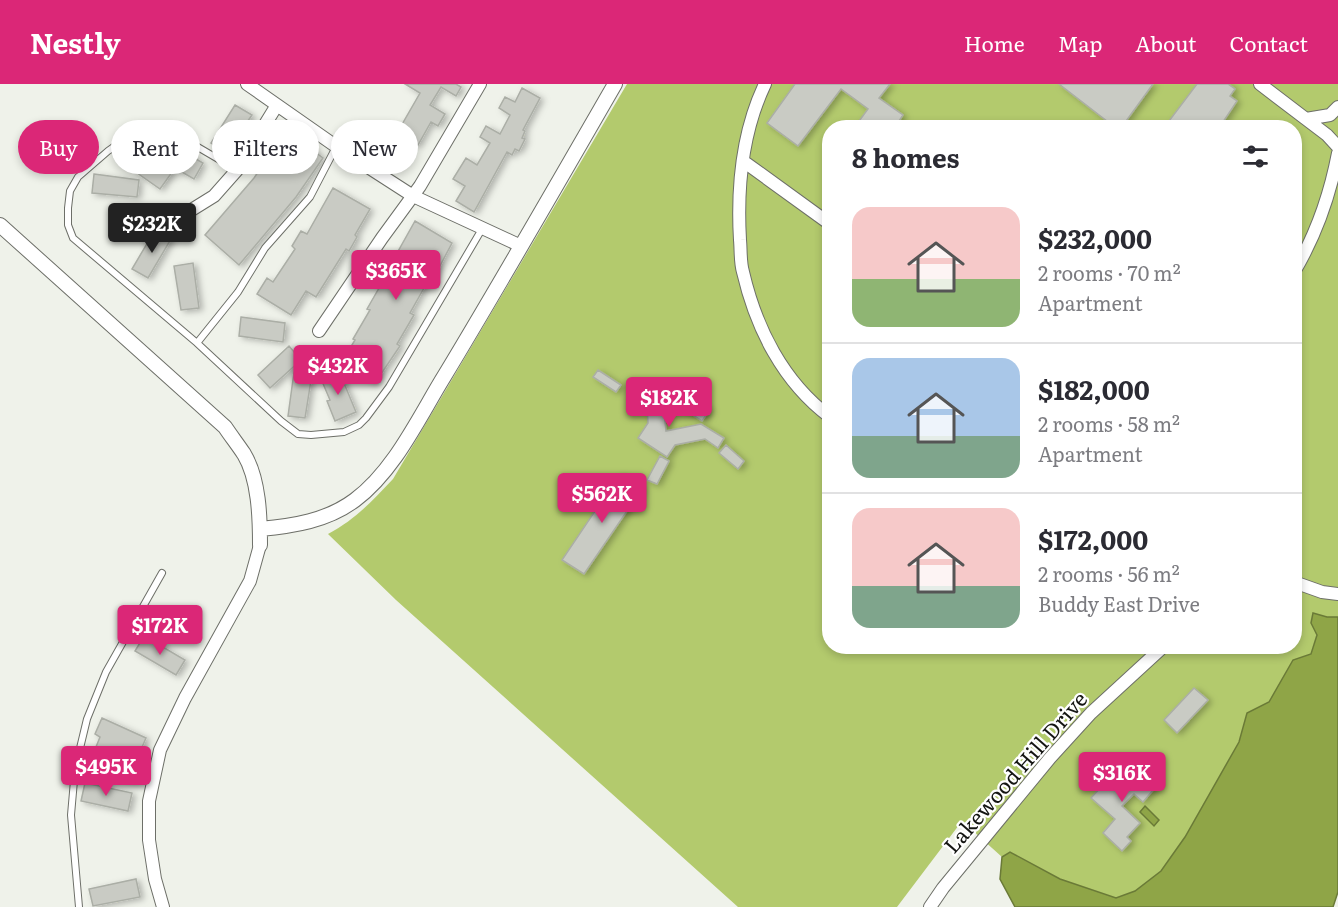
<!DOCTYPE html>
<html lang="en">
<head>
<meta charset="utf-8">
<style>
	body { margin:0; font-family:Literata,serif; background:#f7f7f7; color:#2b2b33; height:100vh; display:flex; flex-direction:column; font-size:22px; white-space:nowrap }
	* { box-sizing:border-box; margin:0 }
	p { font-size:20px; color:#7c7c81 }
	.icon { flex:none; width:33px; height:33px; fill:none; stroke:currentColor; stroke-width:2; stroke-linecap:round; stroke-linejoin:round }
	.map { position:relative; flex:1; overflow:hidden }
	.details { position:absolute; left:822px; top:36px; width:480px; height:534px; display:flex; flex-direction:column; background:#fff; border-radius:24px; box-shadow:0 3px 9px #0003 }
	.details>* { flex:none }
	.guide { position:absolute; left:18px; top:36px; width:570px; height:54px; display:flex; gap:12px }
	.price { position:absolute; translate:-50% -51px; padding:0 14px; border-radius:6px; background:#db2777; color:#fff; font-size:20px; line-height:39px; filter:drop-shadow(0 2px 3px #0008) }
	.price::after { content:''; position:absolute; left:50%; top:36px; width:18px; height:14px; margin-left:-9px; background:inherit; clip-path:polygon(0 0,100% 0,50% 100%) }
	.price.active { background:#222; color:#fff }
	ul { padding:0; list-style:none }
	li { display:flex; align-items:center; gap:18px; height:150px; padding:0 30px }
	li+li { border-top:2px solid #e1e1e2 }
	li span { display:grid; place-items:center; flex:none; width:168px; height:120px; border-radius:18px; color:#555 }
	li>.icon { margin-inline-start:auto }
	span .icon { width:72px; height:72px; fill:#fffc; stroke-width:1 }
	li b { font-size:26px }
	h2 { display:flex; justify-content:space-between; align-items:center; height:72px; padding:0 30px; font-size:26px }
	.pill { padding:0 21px; border-radius:27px; background:#fff; box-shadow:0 3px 9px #0003; font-size:21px; line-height:54px }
	.pill.active { background:#db2777; color:#fff }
	header { display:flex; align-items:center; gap:36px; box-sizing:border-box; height:84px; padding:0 30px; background:#db2777; color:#fff }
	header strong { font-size:28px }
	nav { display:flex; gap:33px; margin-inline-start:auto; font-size:21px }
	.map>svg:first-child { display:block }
	.green { fill:#b3ca6d; fill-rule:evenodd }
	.water { fill:#8fa547; stroke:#6a7a37; stroke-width:1.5 }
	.building { fill:#c9cbc4; stroke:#abaea6; stroke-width:1.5; filter:url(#shadow) }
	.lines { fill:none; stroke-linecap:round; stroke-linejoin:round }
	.service-casing { stroke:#6d6f68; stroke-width:8 }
	.minor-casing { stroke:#6d6f68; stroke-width:14 }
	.tertiary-casing { stroke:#6d6f68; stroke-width:16 }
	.service { stroke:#fff; stroke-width:6 }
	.minor { stroke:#fff; stroke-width:12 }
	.tertiary { stroke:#fff; stroke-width:14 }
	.labels { text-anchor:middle; stroke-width:4.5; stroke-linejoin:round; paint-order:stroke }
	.street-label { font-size:21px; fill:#141512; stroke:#fff }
</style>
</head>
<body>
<header>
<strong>Nestly</strong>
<nav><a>Home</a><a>Map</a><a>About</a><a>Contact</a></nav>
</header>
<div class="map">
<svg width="1338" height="823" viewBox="0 0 1338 823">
	<defs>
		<filter id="shadow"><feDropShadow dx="3.5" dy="2" stdDeviation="3" flood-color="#0004"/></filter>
	</defs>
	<rect width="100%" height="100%" fill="#eff2ea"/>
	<path class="green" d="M627,0H1338V533H1327L1313,529L1311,539L1317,550L1311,570L1293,576L1269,618L1247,629L1239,658L1185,753L1161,787L1135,807L1116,814L1060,795L1010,768L1002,773L962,737L897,823H738L396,516L328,450C356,435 371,418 393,395ZM830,44H1294V562H830Z"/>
	<path class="water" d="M1313,529L1327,533H1338V808L1333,823H1015L1000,795L1002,773L1010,768L1060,795L1116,814L1135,807L1161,787L1185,753L1239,658L1247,629L1269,618L1293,576L1311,570L1317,551L1311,539Z
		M1145,722L1159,736L1154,742L1140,728Z"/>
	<path class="building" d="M405,0H456L461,3L456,12L441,3L430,21L445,30L438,42L431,38L418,61L405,54L397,68L385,61L394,45L396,46L399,40L401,42L420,9Z
		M795,0H890L879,14L903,31L899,37L908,44H854L868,25L841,5L798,62L767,39Z
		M1059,0H1153L1121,44H1116Z
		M1197,0H1228L1235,5L1230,12L1237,17L1219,44H1169L1172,39L1169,37Z
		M522,4L540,14L523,46L525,47L522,54L525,55L519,67L515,65L512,71L507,68L474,128L456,117L465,102L453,95L466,74L477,81L490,59L480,53L486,42L500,50L510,31L499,24L505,13L515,18Z
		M235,21L252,31L226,69L211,59Z
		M286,47L323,74L296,113L239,181L205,151L254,94Z
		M165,57L203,79L194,95L175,84L160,105L123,79L133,65L153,78Z
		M94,90L139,96L137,113L92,109Z
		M333,104L370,125L355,151L357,153L349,167L346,165L316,213L306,207L291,231L257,210L267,194L273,198L295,165L292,162L301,147L307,150Z
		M415,137L452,159L431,199L428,197L410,229L414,231L397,260L400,262L375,299L341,279L355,256L353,255L370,226L367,225L379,204L375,202L384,186L387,187Z
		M155,146L171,155L148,194L132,185Z
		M193,179L199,224L181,226L174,182Z
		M241,233L285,239L283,258L239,252Z
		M289,262L301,276L270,304L258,291Z
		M598,286L621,301L616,308L593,293Z
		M339,287L356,328L335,337L327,317L330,316L321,295Z
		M294,288L312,290L305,334L288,332Z
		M669,299L710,325L702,337L662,311Z
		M638,303L663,318L666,347L701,340L724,354L718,364L705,355L675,361L667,373L638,354L648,339L647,322L632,313Z
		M726,361L744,377L738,385L719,369Z
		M660,372L669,377L657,400L647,396Z
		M620,390L642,405L584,490L562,476Z
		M144,552L185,576L176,591L135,567Z
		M1194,604L1208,616L1177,649L1164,636Z
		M102,634L146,654L135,679L140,681L133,697L89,680L100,653L95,650Z
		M1124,678L1154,705L1143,718L1134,710L1122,722L1140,739L1127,753L1131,757L1122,767L1103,749L1115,735L1091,714Z
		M85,699L132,709L128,727L81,717Z
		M136,795L140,813L93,822L89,805Z"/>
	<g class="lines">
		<g class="service-casing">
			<path id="service" d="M336,63L310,113L265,164L238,208L197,259L281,337L298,350L311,351L344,348L359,341L366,334L389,303L482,145
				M197,259L73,154L68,141V124L70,107L78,93L108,67L136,47L167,45L237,86
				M79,823L71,731L75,685L87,635L106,588L162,489"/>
		</g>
		<g class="minor-casing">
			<path id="minor" d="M247,0L337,63L413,112L521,162
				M765,0C742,48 737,104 740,156C741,166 740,178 743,188C756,244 783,298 830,333
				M1260,0L1327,51L1338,63
				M1306,35L1330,31L1338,23
				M743,77L830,140
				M185,130L214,112L237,86L277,21
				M1294,188C1316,151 1330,111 1338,69
				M319,247L382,154L420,102L480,0
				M1294,498L1322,508L1338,510
				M163,823L155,795L149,756V717L160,666L185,614L250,497L260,461
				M930,823L943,804L1050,674L1091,629L1164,562"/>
		</g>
		<g class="tertiary-casing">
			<path id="tertiary" d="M0,141L225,343C231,352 238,361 244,370C259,395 260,433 260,461
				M260,445C293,442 327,437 355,416C395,386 419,333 445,291C503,195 559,97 615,0"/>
		</g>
		<use href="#service" class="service"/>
		<use href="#minor" class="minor"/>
		<use href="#tertiary" class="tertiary"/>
	</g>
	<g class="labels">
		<g class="street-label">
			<text transform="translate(1016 689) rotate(-49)" y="7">Lakewood Hill Drive</text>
		</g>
	</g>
</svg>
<b class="price active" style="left:152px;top:170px">$232K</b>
<b class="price" style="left:396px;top:217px">$365K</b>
<b class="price" style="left:338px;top:312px">$432K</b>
<b class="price" style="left:669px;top:344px">$182K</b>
<b class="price" style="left:602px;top:440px">$562K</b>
<b class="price" style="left:160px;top:572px">$172K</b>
<b class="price" style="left:106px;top:713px">$495K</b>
<b class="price" style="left:1122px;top:719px">$316K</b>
<div class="guide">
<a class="pill active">Buy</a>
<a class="pill">Rent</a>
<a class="pill">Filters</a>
<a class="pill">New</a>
</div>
<section class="details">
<h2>8 homes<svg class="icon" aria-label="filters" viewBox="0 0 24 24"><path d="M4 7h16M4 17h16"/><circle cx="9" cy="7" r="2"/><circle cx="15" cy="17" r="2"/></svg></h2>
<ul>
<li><span style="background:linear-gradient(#f6c9c9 60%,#8fb573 0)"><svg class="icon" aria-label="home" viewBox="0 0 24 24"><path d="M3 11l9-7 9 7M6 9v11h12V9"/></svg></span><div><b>$232,000</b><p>2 rooms · 70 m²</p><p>Apartment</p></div></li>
<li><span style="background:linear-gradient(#a9c7e8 65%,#7fa58c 0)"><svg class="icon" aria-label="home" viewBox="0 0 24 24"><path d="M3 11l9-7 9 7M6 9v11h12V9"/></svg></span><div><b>$182,000</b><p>2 rooms · 58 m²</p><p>Apartment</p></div></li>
<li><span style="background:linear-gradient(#f6c9c9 65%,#7fa58c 0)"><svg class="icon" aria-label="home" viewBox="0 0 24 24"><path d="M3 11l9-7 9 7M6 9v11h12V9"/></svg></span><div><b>$172,000</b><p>2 rooms · 56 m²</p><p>Buddy East Drive</p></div></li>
</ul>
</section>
</div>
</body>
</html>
